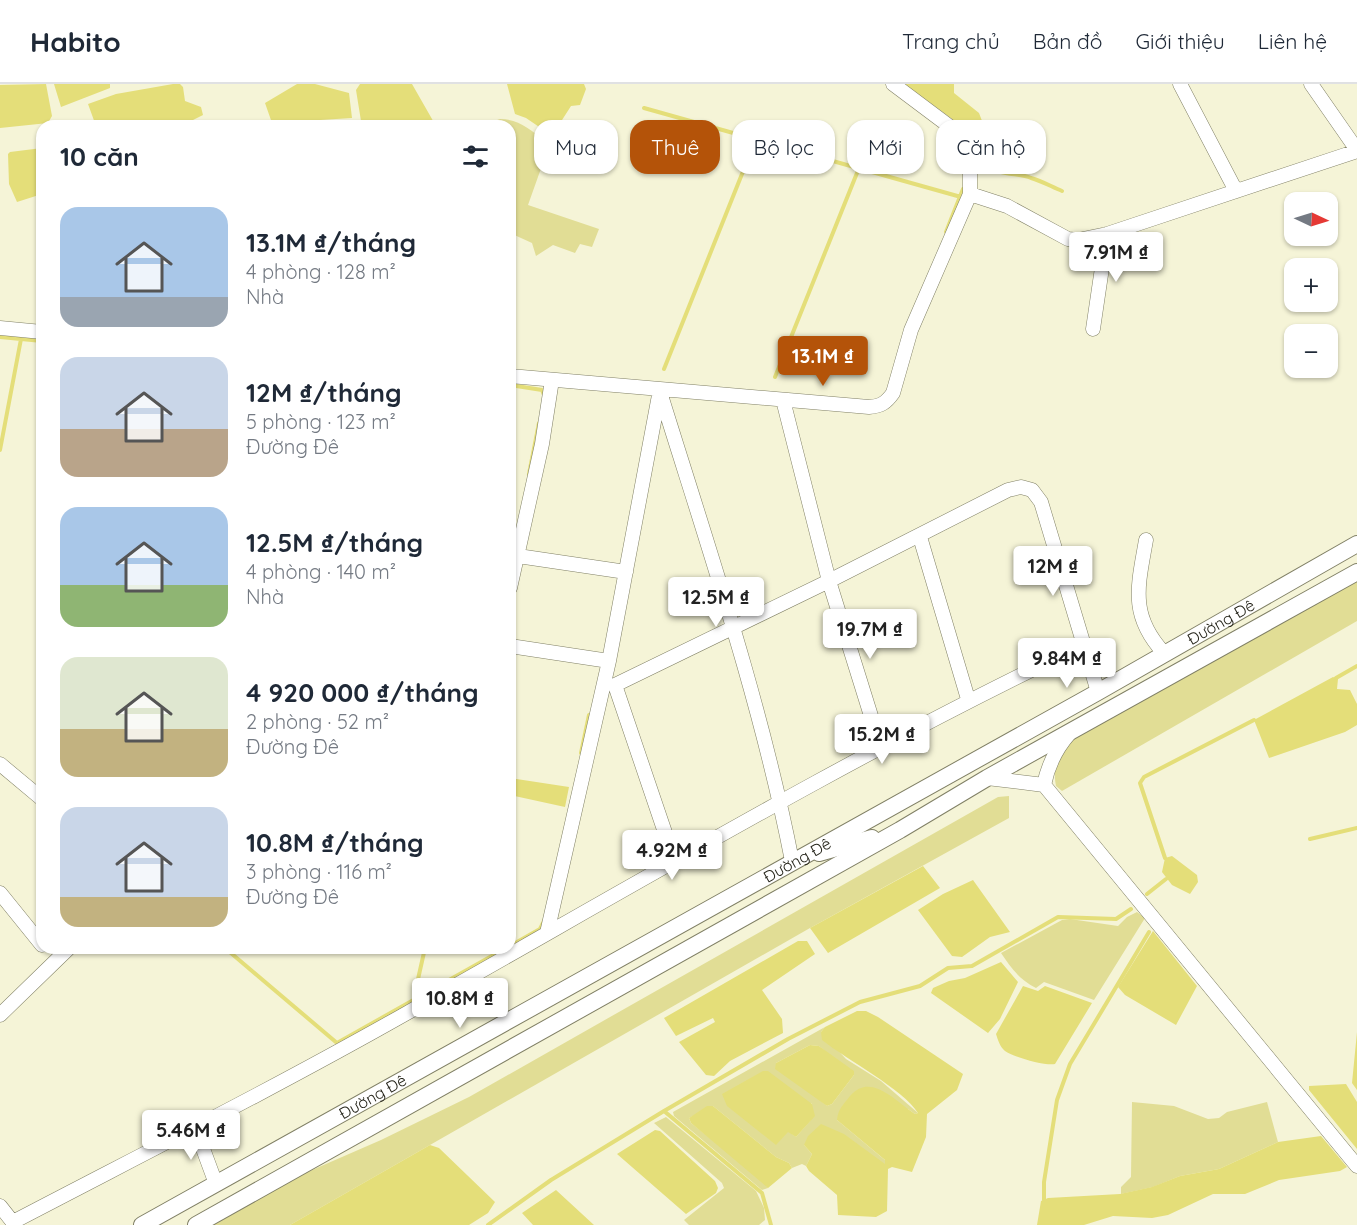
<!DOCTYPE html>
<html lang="vi">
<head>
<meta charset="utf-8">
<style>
	body { margin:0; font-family:Quicksand,sans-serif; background:#f6f6f7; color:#1f2937; height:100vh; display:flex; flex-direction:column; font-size:22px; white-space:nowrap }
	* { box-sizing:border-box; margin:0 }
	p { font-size:20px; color:#747a83 }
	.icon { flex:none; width:33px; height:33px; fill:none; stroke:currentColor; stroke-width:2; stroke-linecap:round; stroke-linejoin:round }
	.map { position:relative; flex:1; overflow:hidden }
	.panel { position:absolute; left:36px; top:36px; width:480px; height:834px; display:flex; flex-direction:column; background:#fff; border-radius:18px; box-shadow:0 2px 4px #0004 }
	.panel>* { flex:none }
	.banner { position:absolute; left:534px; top:36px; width:570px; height:54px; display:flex; gap:12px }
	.needle { width:39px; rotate:94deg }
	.fabs { position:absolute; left:1284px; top:108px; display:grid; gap:12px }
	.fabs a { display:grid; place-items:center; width:54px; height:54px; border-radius:12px; background:#fff; box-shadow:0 2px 4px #0004; font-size:30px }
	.price { position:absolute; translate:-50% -51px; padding:0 14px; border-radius:6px; background:#fff; color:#222; font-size:20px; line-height:39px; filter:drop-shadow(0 2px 3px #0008) }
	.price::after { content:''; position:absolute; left:50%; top:36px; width:18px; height:14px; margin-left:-9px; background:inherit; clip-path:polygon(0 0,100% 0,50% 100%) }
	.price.active { background:#b45309; color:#fff }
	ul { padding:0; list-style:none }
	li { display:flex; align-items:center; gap:18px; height:150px; padding:0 24px }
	li span { display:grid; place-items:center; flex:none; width:168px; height:120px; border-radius:18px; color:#555 }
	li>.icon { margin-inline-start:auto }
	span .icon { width:72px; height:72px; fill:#fffc; stroke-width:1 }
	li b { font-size:26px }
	h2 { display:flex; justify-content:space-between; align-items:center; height:72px; padding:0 24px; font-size:26px }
	.chip { padding:0 21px; border-radius:18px; background:#fff; box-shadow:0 2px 4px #0004; font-size:21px; line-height:54px }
	.chip.active { background:#b45309; color:#fff }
	header { display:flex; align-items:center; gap:36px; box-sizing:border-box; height:84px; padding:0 30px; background:#fff; border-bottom:2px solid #e0e1e3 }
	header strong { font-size:28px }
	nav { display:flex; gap:33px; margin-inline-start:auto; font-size:21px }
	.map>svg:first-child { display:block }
	.green { fill:#e1dd95; fill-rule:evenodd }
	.water { fill:#e4de79 }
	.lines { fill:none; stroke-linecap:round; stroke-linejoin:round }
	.stream { stroke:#e4de79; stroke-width:4 }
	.minor-casing { stroke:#818066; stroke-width:15 }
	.tertiary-casing { stroke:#818066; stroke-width:18 }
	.minor { stroke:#fff; stroke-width:14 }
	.tertiary { stroke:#fff; stroke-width:16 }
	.labels { text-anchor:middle; stroke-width:6; stroke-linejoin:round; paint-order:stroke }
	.street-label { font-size:16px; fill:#25241a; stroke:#fff }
</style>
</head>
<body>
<header>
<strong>Habito</strong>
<nav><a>Trang chủ</a><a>Bản đồ</a><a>Giới thiệu</a><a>Liên hệ</a></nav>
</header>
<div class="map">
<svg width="1357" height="1141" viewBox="0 0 1357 1141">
	<rect width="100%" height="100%" fill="#f5f4d7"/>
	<path class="green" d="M500,35C520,35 529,46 544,55C557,64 563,57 578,72L575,76L557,73L544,76L528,121L599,145L592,163L580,160L575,169L553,161L536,172L532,159L510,149V42H480Z
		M1357,493V537L1062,707L1056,702C1051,678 1063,665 1080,649Z
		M1009,712V734L810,844L290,1141H213L303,1090L381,1056L469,1013L998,713Z
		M1137,828L1145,834L1094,916L1044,898L1036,904C1019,895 1011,884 1001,869L1062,836L1070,835L1118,842L1127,833Z
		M825,943L821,948L846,975L881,997L918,1029L915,1030L908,1025L837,1036L886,1077V1081L804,1061L812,1070L806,1082L802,1080L792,1084L789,1079L776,1073L713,1022L689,1034L691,1039L762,1096L768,1104L762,1106L674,1032L673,1028ZM810,961L819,962L854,991L832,1020L827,1022L776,979ZM812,1019L811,1036L796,1053L788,1047L780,1054Z
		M1132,1018L1174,1022L1208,1035L1219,1034L1227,1028L1267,1018L1278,1058L1219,1085L1180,1092L1153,1103L1121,1110V1103L1131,1093Z
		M666,1033L756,1107L764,1124L765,1136L759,1141H689L684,1136L724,1104L722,1099L654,1039Z"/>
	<path class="water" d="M46,0L52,32L48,39L0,44V1Z
		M54,0H110V4L61,23Z
		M173,0H180L183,3L185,17L201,23L203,31L191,37L194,42H96L88,20L116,10Z
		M297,0H315L349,9L352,34L272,39L265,19Z
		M360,0H412L436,42H374L361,37L356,6Z
		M507,0H584L586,5L580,21L571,22L555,47L554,53L526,34L515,30Z
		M904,0H954V9L979,29L984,42L970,48Z
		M42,64V110L17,118L9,100L8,70L10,68Z
		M1333,593L1338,595L1337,605L1350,606L1357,620V641L1345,648L1269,674L1254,636Z
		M510,694L569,703L565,723L510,711Z
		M1172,772L1197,791L1198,798L1190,810L1172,801L1162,788L1165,774Z
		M923,782L940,804L828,869L810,844Z
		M973,796L1010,848L990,853L962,873L952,872L918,826L943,810Z
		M1153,847L1197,902L1176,941L1125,911L1118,903Z
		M798,857H807L815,870L762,906L782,935L783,949L730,977L714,992L706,991L679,958L715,938L713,934L676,952L664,934Z
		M1001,878L1018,898L1000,935L988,949L931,909L933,904L949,897L965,894Z
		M1023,902L1038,907L1045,902L1092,919L1055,980C1045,982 1014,973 1005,967C1000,963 998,956 996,950Z
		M857,927H866L878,933L963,990L957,1006L927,1030L926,1053L912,1088L892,1083L888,1085L887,1127L876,1133L838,1131L837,1111L809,1087L806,1082L812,1070L804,1061L808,1052L821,1040L844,1050L885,1080V1076L837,1036C838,1025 843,1021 850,1012C871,988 895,1017 915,1030L918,1029C903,1005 847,976 822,956L821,948L825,943Z
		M1357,948V1006L1352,999Z
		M810,961L819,962L854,987V991L832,1020L827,1022L775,985L776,979Z
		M763,987H768L812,1020L815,1032L796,1053L788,1048L776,1061L727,1022L722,1010Z
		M1346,1000L1357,1018V1065L1309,1006V1002Z
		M707,1022H713L776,1073L789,1079L792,1084L768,1104L691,1039L689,1034Z
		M655,1046L660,1047L715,1097L718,1104L716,1109L686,1130L617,1070Z
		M1321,1052L1347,1083L1340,1087L1279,1096L1245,1110H1213L1168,1131L1152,1134L1113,1132L1084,1141H1037L1041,1117L1048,1114L1120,1110L1152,1103L1180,1092L1219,1085L1278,1058Z
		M430,1061L439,1064L495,1118L488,1129L469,1141H290Z
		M556,1106L594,1141H533L522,1129Z"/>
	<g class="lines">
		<path class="stream" d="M644,24L961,113
			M984,42L990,53L988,79C998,93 1017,88 1031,94C1042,97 1052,103 1062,107
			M946,148L963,105
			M0,253L42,257
			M664,285L756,55
			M775,293L859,84
			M510,301L542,306L544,311
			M0,366L21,255
			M529,390L539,339
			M1336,594L1357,582
			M581,669L589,631
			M1310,755L1357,744
			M1165,774L1140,699L1144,693L1254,636
			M1147,810L1166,795
			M510,862L540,845L544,837
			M225,864L337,959L506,864
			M420,913L416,904L425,864
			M664,1027L762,1109L771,1141
			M1044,1116V1098L1057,1016L1070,980L1149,848
			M488,1141L551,1096L664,1027L788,955L860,918L920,902L948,884L972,882L1058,833L1116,835L1131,825"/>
		<g class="minor-casing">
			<path id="minor" d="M1180,0L1236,107
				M1311,0L1357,66
				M970,110L1007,122L1068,155L1078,156L1107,150L1357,67
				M0,244L42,248
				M1093,245L1107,150
				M510,292L869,323C881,322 886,319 893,309L911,246L970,110V71L965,54L893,0
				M660,308C708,463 761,618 792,777
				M920,453L968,615
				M1146,456C1138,502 1129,531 1164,569
				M518,472L626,488
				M510,504L542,360L552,296
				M510,562L609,577
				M881,664L829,497L1008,406L1021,403L1032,406L1041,418L1098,608
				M0,680L42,715
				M987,694L1044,701L1357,1082
				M1044,701C1048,681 1055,666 1069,650
				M675,778L615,601L829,497L783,316
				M0,809L42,861
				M547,849L609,577L660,306
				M0,931L69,864
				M195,1043L216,1100
				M0,1122L15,1141
				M13,1138C145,1069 278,1002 407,929C631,803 852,671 1083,561"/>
		</g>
		<g class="tertiary-casing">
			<g id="tertiary">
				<path d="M819,769L872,754"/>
				<path id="s1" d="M142,1141L1098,608L1357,460"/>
				<path d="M196,1141L900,746L987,694L1357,488"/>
			</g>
		</g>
		<use href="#minor" class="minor"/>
		<use href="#tertiary" class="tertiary"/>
	</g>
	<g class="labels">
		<g class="street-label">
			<text dy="6" stroke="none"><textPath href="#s1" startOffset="1236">Đường Đê</textPath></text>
			<text dy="6" stroke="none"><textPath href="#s1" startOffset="750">Đường Đê</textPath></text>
			<text dy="6" stroke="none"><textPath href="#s1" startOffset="264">Đường Đê</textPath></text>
		</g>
	</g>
</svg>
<div class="fabs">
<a><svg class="needle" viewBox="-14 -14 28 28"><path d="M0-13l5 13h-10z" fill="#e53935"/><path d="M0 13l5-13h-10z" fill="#747a83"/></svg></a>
<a>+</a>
<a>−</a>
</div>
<b class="price" style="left:1116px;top:199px">7.91M ₫</b>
<b class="price active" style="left:823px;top:303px">13.1M ₫</b>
<b class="price" style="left:1053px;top:513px">12M ₫</b>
<b class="price" style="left:716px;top:544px">12.5M ₫</b>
<b class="price" style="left:870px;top:576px">19.7M ₫</b>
<b class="price" style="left:1067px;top:605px">9.84M ₫</b>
<b class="price" style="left:882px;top:681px">15.2M ₫</b>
<b class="price" style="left:672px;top:797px">4.92M ₫</b>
<b class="price" style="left:460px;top:945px">10.8M ₫</b>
<b class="price" style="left:191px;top:1077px">5.46M ₫</b>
<div class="banner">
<a class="chip">Mua</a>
<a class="chip active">Thuê</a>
<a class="chip">Bộ lọc</a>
<a class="chip">Mới</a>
<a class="chip">Căn hộ</a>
</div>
<section class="panel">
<h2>10 căn<svg class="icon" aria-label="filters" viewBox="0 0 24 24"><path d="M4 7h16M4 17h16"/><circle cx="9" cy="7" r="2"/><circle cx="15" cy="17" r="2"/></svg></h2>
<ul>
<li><span style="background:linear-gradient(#a9c7e8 75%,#9aa5b1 0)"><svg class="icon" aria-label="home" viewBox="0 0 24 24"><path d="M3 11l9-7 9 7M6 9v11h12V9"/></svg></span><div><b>13.1M ₫/tháng</b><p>4 phòng · 128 m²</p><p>Nhà</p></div></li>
<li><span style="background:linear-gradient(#c9d6e8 60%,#b9a48a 0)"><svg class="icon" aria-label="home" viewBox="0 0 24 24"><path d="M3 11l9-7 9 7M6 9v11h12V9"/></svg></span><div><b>12M ₫/tháng</b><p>5 phòng · 123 m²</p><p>Đường Đê</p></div></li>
<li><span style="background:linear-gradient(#a9c7e8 65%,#8fb573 0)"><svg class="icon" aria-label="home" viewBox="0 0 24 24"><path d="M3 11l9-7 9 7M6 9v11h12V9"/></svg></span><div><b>12.5M ₫/tháng</b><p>4 phòng · 140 m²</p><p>Nhà</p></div></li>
<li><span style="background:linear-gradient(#dfe7d0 60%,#c2b280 0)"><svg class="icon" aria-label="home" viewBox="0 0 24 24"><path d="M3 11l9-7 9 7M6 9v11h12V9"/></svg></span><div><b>4 920 000 ₫/tháng</b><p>2 phòng · 52 m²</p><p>Đường Đê</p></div></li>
<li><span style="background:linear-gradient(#c9d6e8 75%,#c2b280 0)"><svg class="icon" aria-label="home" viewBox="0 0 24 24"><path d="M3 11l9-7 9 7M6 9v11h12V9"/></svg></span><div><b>10.8M ₫/tháng</b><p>3 phòng · 116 m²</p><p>Đường Đê</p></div></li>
</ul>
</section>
</div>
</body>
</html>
